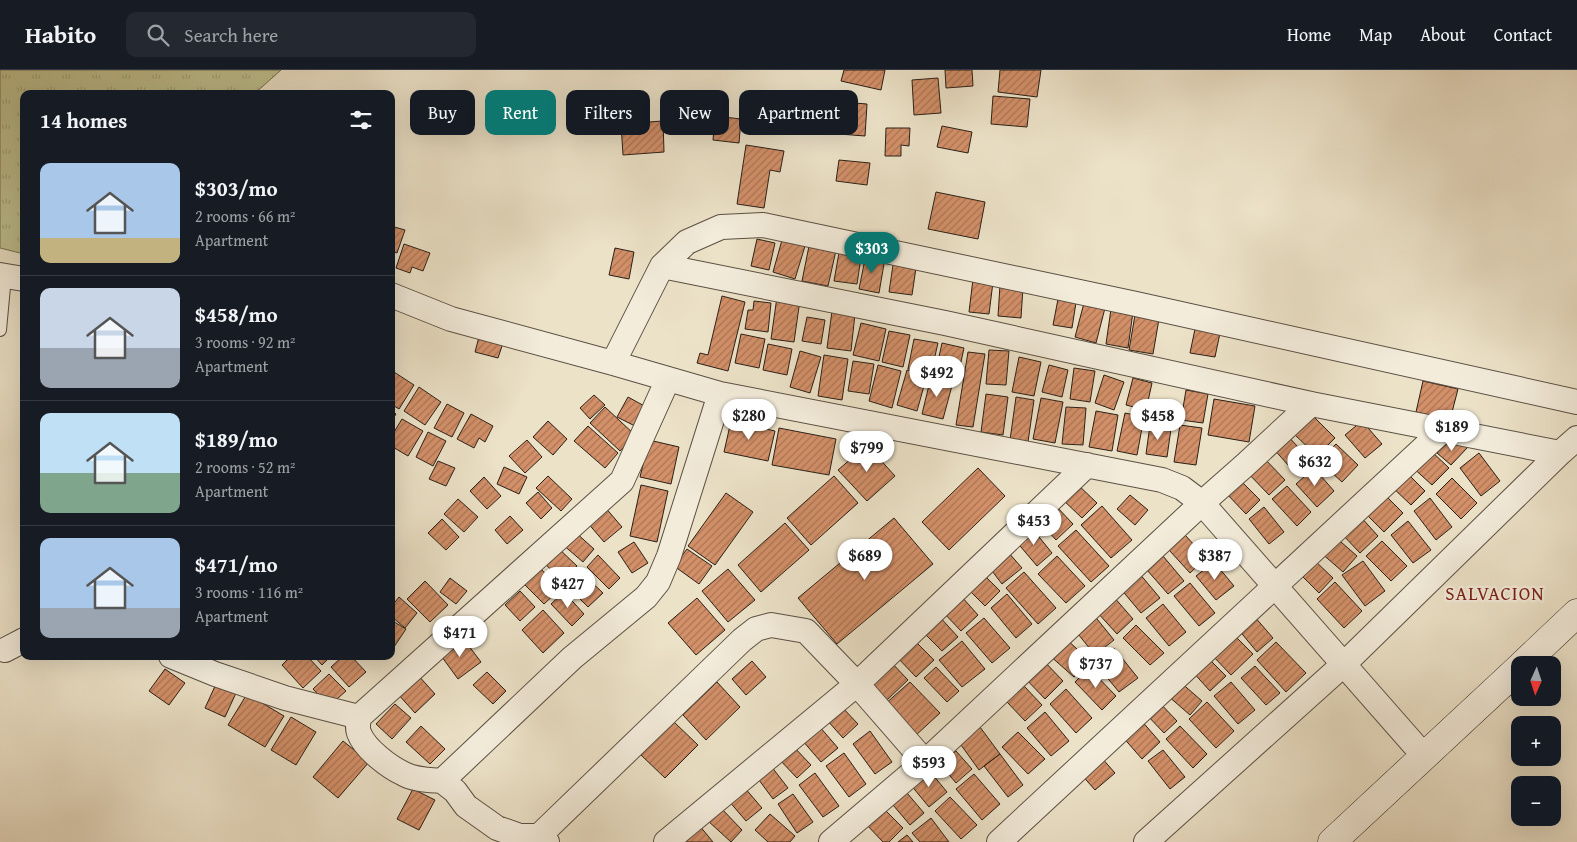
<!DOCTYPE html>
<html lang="en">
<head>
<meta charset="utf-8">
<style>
	body { margin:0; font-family:"Gentium Book Plus",serif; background:#242831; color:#f1f3f6; height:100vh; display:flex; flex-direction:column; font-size:19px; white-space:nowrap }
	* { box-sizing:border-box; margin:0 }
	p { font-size:16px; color:#9ea1a6 }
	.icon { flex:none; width:28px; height:28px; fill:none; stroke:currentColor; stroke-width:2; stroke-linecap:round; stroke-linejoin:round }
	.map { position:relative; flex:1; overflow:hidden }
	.drawer { position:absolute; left:20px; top:20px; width:375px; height:570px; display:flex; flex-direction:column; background:#171b24; border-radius:10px; box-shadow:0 5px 20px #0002 }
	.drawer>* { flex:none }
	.top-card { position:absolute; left:410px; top:20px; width:475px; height:45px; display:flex; gap:10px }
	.needle { width:32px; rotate:183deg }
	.tools { position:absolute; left:1511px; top:586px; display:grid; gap:10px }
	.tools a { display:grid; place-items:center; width:50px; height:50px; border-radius:10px; background:#171b24; box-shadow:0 5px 20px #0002; font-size:25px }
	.price { position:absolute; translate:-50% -42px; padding:0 11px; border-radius:18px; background:#fff; color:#222; font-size:16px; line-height:32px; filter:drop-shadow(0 1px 2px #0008) }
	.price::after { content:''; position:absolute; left:50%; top:30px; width:15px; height:11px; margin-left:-8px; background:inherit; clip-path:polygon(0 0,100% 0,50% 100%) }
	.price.selected { background:#0f766e; color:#fff }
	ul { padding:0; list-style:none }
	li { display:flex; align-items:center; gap:15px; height:125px; padding:0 20px }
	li+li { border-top:1px solid #363941 }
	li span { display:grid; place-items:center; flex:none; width:140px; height:100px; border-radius:10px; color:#555 }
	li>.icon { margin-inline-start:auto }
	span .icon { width:60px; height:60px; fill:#fffc; stroke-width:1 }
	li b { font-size:21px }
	h2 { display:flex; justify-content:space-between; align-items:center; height:60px; padding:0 20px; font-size:21px }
	.pill { padding:0 18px; border-radius:10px; background:#171b24; box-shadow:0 5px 20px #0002; font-size:18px; line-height:45px }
	.pill.selected { background:#0f766e; color:#fff }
	header { display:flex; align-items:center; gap:30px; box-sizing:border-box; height:70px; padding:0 25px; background:#171b24; border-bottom:1px solid #363941 }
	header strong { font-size:24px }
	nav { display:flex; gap:28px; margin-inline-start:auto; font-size:18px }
	.search { width:350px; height:45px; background:#242831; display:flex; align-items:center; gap:12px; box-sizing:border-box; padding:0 18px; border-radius:10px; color:#9ea1a6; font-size:19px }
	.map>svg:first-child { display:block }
	.grass { fill:url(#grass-tufts); stroke:#757054 }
	.building { fill:url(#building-hatch); stroke:#2b2017 }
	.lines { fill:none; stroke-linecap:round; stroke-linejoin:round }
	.lane-casing { stroke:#5b5043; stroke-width:14 }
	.street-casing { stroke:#5b5043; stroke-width:26 }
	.secondary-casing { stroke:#2b2017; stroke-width:29 }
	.lane { stroke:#f3ecdb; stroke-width:12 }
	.street { stroke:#f3ecdb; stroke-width:24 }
	.secondary { stroke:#f3ecdb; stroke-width:28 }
	.labels { text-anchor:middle; stroke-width:4.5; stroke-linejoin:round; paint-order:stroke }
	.quarter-label { font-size:19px; letter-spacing:1px; fill:#7a1f14; stroke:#f3ecdb }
</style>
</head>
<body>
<header>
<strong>Habito</strong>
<div class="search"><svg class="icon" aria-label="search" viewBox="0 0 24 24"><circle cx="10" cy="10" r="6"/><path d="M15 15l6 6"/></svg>Search here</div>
<nav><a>Home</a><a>Map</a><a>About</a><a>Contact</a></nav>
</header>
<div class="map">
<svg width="1577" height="772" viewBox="0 0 1577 772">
	<defs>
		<pattern id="grass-tufts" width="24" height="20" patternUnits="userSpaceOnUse" patternTransform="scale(1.25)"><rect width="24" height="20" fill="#bfc190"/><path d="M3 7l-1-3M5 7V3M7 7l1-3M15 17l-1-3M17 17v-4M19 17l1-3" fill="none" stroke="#a4a67b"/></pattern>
		<pattern id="building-hatch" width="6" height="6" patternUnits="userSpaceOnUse" patternTransform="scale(1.25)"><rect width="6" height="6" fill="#d39069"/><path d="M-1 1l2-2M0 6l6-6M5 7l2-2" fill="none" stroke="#ab7555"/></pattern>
	</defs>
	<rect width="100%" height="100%" fill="#ece2c8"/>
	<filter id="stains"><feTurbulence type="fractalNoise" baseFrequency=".004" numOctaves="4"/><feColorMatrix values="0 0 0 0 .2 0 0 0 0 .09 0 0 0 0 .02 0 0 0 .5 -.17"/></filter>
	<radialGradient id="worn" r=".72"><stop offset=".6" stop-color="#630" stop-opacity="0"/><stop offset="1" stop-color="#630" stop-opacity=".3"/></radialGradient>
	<path class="grass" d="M0,0H281L254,24H24V184L0,178Z"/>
	<path class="building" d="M844,0H885L881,20L841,11Z
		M945,0H972L973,16L946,18Z
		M1000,0H1041L1037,27L998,22Z
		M938,8L941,43L914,45L912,10Z
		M993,26L1030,29L1027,57L991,54Z
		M829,31L867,34L865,66L826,63Z
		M715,46L741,49L739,73L713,70Z
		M663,51L664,82L623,85L621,54Z
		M942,56L972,62L968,83L937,77Z
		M886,58H910L909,76L901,75V86H885Z
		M746,75L784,81L780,102L770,100L764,138L737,134Z
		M839,90L870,93L867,115L836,111Z
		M936,122L985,132L978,169L928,159Z
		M391,156L405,160L397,183L391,181Z
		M757,169L775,173L769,200L751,196Z
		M782,170L805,176L795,209L773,202Z
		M810,171L837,176L828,216L802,211Z
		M404,174L430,183L423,201L412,197L410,203L396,198Z
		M840,177L862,181L857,214L834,211Z
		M615,178L634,182L629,209L609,205Z
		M866,184L885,188L879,223L859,219Z
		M894,188L917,191L912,225L889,222Z
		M973,209L993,212L989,244L969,242Z
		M1000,215L1023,217L1021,248L998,246Z
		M1059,224L1077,226L1072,258L1053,255Z
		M722,226L745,232L728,301L697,293L700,283L708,285Z
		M777,227L800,230L794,272L771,269Z
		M754,231L771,233L768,262L745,259L748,240H753Z
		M1084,233L1105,238L1096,273L1075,267Z
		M1111,239L1133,242L1128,278L1106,274Z
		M832,241L855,244L851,281L827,278Z
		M1135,245L1159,249L1153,284L1129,280Z
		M807,247L825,250L821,274L802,271Z
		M861,253L886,259L879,291L853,285Z
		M1195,259L1220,263L1215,287L1190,283Z
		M889,261L910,265L903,297L882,292Z
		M480,263L504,270L498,288L475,282Z
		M741,264L765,269L759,298L735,293Z
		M914,269L938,273L931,303L908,299Z
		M942,273L964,278L957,310L935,305Z
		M768,274L792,279L787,305L763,300Z
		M989,280L1009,281L1006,315L986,314Z
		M800,281L821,287L810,323L790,317Z
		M968,282L985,284L973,357L956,355Z
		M824,285L848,289L842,330L818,326Z
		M1019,287L1041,292L1034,326L1012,322Z
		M853,291L874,294L869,324L848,321Z
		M878,295L901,301L892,338L869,331Z
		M1049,295L1068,300L1062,327L1042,322Z
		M1074,298L1095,301L1090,332L1070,329Z
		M907,300L927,305L917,341L897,335Z
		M394,302L414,315L399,339L391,334V306Z
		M1104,305L1124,312L1114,340L1095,333Z
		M931,307L953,312L943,349L922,344Z
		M1133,308L1152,313L1146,340L1126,335Z
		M1423,311L1458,319L1450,350L1416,342Z
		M419,317L441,332L425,355L404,341Z
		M1186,320L1208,324L1203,353L1181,350Z
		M986,324L1008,327L1003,365L981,362Z
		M594,325L605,335L590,349L580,338Z
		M628,327L648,338L637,357L617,347Z
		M1016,327L1034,330L1028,372L1010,370Z
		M1041,328L1063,332L1055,373L1033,369Z
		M1214,329L1255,336L1249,372L1208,365Z
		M447,334L464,343L452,367L434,358Z
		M605,337L635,365L620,381L590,353Z
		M1066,337L1086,338L1083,375L1062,374Z
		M391,340L396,344L391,352Z
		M1096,341L1118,345L1112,381L1089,377Z
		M1125,343L1144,347L1137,385L1117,381Z
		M471,344L493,356L485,372L479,368L474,378L457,369Z
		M1312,345L1335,368L1317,386L1293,363Z
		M402,349L423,361L408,386L391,376V367Z
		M548,351L567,369L553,385L533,367Z
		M731,351L775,361L768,391L724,382Z
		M1362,351L1382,374L1365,388L1345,365Z
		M1150,355L1171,359L1167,387L1146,384Z
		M1180,355L1202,358L1196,395L1174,392Z
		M588,356L618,383L605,398L574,371Z
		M779,358L836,369L829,405L772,395Z
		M428,362L446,371L433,396L416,387Z
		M1286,364L1310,390L1296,404L1272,377Z
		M527,370L542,387L525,403L509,386Z
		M649,370L679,377L671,414L640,407Z
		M1450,371L1468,377L1451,395L1437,383Z
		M1336,374L1358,395L1342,412L1319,391Z
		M867,375L895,406L867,431L838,400Z
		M1428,378L1449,398L1432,415L1410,395Z
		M1479,383L1500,411L1481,426L1460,398Z
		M1262,386L1285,410L1269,425L1246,401Z
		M438,391L455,398L446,416L429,409Z
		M504,397L527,407L519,424L497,414Z
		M978,398L1005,426L949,480L922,452Z
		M1314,398L1334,421L1317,437L1296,414Z
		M1405,401L1425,421L1411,435L1391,416Z
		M548,406L572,429L561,441L536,418Z
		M834,406L858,433L811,475L787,448Z
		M484,407L501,426L487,439L470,421Z
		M1452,408L1477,433L1461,449L1436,424Z
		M1239,409L1260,430L1246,444L1225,422Z
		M1075,412L1097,433L1082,448L1061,428Z
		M641,415L668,421L657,472L630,466Z
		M1287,416L1311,442L1297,456L1272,429Z
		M538,422L552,438L541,449L526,433Z
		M1382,422L1403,443L1384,462L1363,441Z
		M726,423L753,442L715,495L688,476Z
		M1130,425L1148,440L1135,455L1117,439Z
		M1430,428L1452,457L1436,470L1414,441Z
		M458,429L478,447L464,462L444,444Z
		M1055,435L1073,454L1056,470L1038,450Z
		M604,436L622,457L604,472L587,452Z
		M1102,436L1132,470L1111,488L1081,455Z
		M1264,437L1284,462L1269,474L1249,449Z
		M1359,445L1378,466L1360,483L1341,463Z
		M510,446L523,460L507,474L495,460Z
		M894,448L933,494L837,574L798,528Z
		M442,449L459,467L446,480L428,463Z
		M1408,451L1431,480L1413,493L1391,465Z
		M785,453L809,480L761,522L738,495Z
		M1031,457L1052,483L1037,496L1015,470Z
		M1076,460L1109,496L1091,512L1058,476Z
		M574,461L594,479L583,492L562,474Z
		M1185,465L1206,488L1190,503L1169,480Z
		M1333,465L1357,486L1343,502L1319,481Z
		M1382,471L1407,496L1391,511L1366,486Z
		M634,472L648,493L632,503L618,482Z
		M557,477L577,496L563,511L543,492Z
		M687,479L712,496L699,514L674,496Z
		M1008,482L1022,498L1002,514L989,497Z
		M598,485L620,508L609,519L587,497Z
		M1057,486L1085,516L1066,533L1038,504Z
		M1163,486L1184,511L1168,524L1147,500Z
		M1312,488L1333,508L1319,523L1298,502Z
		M1363,491L1385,521L1365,536L1342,505Z
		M1214,492L1234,516L1216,530L1196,506Z
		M539,497L560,519L544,534L523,513Z
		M728,499L755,530L728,552L702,521Z
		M981,502L1000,521L985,536L966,517Z
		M1024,502L1056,538L1038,554L1006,518Z
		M1139,503L1160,528L1141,543L1120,518Z
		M586,507L603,523L588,537L572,521Z
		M450,508L467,521L456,534L440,522Z
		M425,511L448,535L430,552L407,529Z
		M1335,512L1362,541L1344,558L1317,529Z
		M1190,513L1215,543L1199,556L1174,526Z
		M520,521L535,537L520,551L505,535Z
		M564,522L584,544L572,556L551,534Z
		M1007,524L1032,554L1016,568L991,538Z
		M961,526L978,545L961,561L943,542Z
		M1113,526L1133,549L1117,564L1096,541Z
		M399,527L417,543L405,558L391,546V537Z
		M697,528L725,560L696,585L668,553Z
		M1163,534L1186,562L1169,576L1146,548Z
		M543,540L564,563L543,583L522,560Z
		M1093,544L1114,570L1095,585L1074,559Z
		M938,545L958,567L942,581L921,560Z
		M1254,546L1273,568L1257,582L1238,559Z
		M984,548L1010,578L992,593L966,563Z
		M391,550L406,559L392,580L391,579Z
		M1136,555L1164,583L1150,595L1123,568Z
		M1232,563L1253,584L1231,605L1211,584Z
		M462,567L481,592L458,609L439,583Z
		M912,568L934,590L916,607L895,585Z
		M1065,568L1089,590L1074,607L1049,585Z
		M962,571L985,599L962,617L939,590Z
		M1276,572L1306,603L1286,622L1257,590Z
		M1114,578L1138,608L1119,622L1095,593Z
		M1205,585L1226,606L1210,621L1190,599Z
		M291,586H307L321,601L303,618L282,595Z
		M314,586H331L322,595Z
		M343,586H351L366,602L349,617L331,597Z
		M1042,589L1063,611L1045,629L1024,607Z
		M752,591L766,607L746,625L732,609Z
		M890,591L908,610L887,630L869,611Z
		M1255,596L1280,623L1266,635L1241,608Z
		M936,597L959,621L947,632L924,608Z
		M1089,598L1116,626L1102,640L1075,612Z
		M165,599L185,613L169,635L149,621Z
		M487,602L506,621L493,634L473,615Z
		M329,604L346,621L329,636L313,619Z
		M417,604L435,624L415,643L397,623Z
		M1179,611L1202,631L1190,645L1167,625Z
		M717,612L740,637L706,670L683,645Z
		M910,612L940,643L915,666L885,634Z
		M1231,612L1255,640L1238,654L1214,626Z
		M216,614L236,623L225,647L205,638Z
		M1024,616L1042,635L1025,651L1007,632Z
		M1066,619L1092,648L1076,663L1050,634Z
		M247,624L284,646L265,677L228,655Z
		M1158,631L1177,651L1164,663L1145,643Z
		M1207,632L1234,661L1216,678L1189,649Z
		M395,634L411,648L392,669L376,654Z
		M841,636L858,654L843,668L826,649Z
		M1045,642L1069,671L1051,686L1027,658Z
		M291,647L316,662L296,695L271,680Z
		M1140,649L1160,672L1142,689L1121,665Z
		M674,652L698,675L665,708L641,685Z
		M977,653L1000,684L979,700L956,668Z
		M421,656L445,679L430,694L406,672Z
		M819,656L838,678L821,692L802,670Z
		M1180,656L1207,684L1193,698L1166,669Z
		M870,661L892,692L875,704L853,674Z
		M1018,662L1045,689L1028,704L1002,677Z
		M343,671L369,692L338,728L313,707Z
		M792,675L811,695L797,708L778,688Z
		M1163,680L1185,707L1170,719L1148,691Z
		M956,681L972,699L956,713L940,694Z
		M844,683L866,714L849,727L826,696Z
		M1000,684L1023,715L1008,727L984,696Z
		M1100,686L1115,703L1095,720L1080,703Z
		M771,696L788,718L773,729L756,706Z
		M928,699L947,722L929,737L910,714Z
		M815,703L839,736L823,747L799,715Z
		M974,704L1000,734L982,750L956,719Z
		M744,717L762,738L746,751L728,730Z
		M413,719L435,730L419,760L397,749Z
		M907,723L924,743L910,755L893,735Z
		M793,724L813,752L797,763L778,734Z
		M950,727L977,755L961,769L935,741Z
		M720,737L742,760L731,772L707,750Z
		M883,738L903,758L889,772H883L866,754Z
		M770,744L795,766L790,772H768L755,760Z
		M931,748L949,772H920L912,763Z
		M699,755L713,772H683Z
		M907,765L913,772H898Z"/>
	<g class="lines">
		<g class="lane-casing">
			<path id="lane" d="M0,260L5,206"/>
		</g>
		<g class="street-casing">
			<path id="street" d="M662,196L945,253L1311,334L1560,383L1344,594L1146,772
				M0,205L24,209
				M391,225L451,249L613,293L720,324L1162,410L1182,418L1202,433L1425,687
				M613,293L662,196L687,172L721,157L763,155L1136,234L1577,332
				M1560,383L1577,368
				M5,580L24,570
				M171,586L215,604L285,628L359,647
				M442,711C430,710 415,710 404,704C389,697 365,679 359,663C357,658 358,653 359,647L622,411L668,309
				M539,766L742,570L756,559L771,555L806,561L857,614L925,692
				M547,772L539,766H520L497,758L466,736L455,721L442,711L572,588L646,527L658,512L669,486L720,324
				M666,772L857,614L1087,395
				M831,772L925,692L1202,433L1244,396L1311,334
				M999,772L1443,360"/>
		</g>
		<g class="secondary-casing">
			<path id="secondary" d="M1522,595L1577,543
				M1332,772L1520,597"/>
		</g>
		<use href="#lane" class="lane"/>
		<use href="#street" class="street"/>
		<use href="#secondary" class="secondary"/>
	</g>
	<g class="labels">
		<g class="quarter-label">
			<text x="1495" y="530">SALVACION</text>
		</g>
	</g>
	<rect width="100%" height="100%" filter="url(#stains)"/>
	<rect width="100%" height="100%" fill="url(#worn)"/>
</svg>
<div class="tools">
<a><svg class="needle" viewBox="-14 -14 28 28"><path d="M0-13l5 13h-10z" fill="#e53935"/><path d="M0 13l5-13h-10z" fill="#9ea1a6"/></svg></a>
<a>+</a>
<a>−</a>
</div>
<b class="price selected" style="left:872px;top:204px">$303</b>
<b class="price" style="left:937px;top:328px">$492</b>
<b class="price" style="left:749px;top:371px">$280</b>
<b class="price" style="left:1158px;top:371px">$458</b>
<b class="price" style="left:1452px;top:382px">$189</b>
<b class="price" style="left:867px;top:403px">$799</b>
<b class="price" style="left:1315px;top:417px">$632</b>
<b class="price" style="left:1034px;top:476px">$453</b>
<b class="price" style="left:865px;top:511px">$689</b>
<b class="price" style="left:1215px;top:511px">$387</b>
<b class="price" style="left:568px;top:539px">$427</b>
<b class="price" style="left:460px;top:588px">$471</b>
<b class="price" style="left:1096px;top:619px">$737</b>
<b class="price" style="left:929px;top:718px">$593</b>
<div class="top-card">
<a class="pill">Buy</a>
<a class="pill selected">Rent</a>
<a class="pill">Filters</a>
<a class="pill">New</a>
<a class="pill">Apartment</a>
</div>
<section class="drawer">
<h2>14 homes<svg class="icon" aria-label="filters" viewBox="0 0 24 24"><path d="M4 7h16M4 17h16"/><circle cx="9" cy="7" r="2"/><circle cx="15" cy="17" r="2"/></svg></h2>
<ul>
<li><span style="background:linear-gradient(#a9c7e8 75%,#c2b280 0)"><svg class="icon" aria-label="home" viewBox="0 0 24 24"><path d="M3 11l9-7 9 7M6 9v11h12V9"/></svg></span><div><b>$303/mo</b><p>2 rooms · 66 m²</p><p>Apartment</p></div></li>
<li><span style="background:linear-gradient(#c9d6e8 60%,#9aa5b1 0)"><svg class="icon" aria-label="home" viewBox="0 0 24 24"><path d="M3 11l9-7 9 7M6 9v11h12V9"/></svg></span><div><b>$458/mo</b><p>3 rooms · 92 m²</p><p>Apartment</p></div></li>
<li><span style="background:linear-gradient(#bfe0f5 60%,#7fa58c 0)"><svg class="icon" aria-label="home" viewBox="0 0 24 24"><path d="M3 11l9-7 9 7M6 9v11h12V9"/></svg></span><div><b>$189/mo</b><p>2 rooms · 52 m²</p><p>Apartment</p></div></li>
<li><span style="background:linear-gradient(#a9c7e8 70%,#9aa5b1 0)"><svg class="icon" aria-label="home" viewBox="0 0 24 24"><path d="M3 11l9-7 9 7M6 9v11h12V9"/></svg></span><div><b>$471/mo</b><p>3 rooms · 116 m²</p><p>Apartment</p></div></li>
</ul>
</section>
</div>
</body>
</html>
